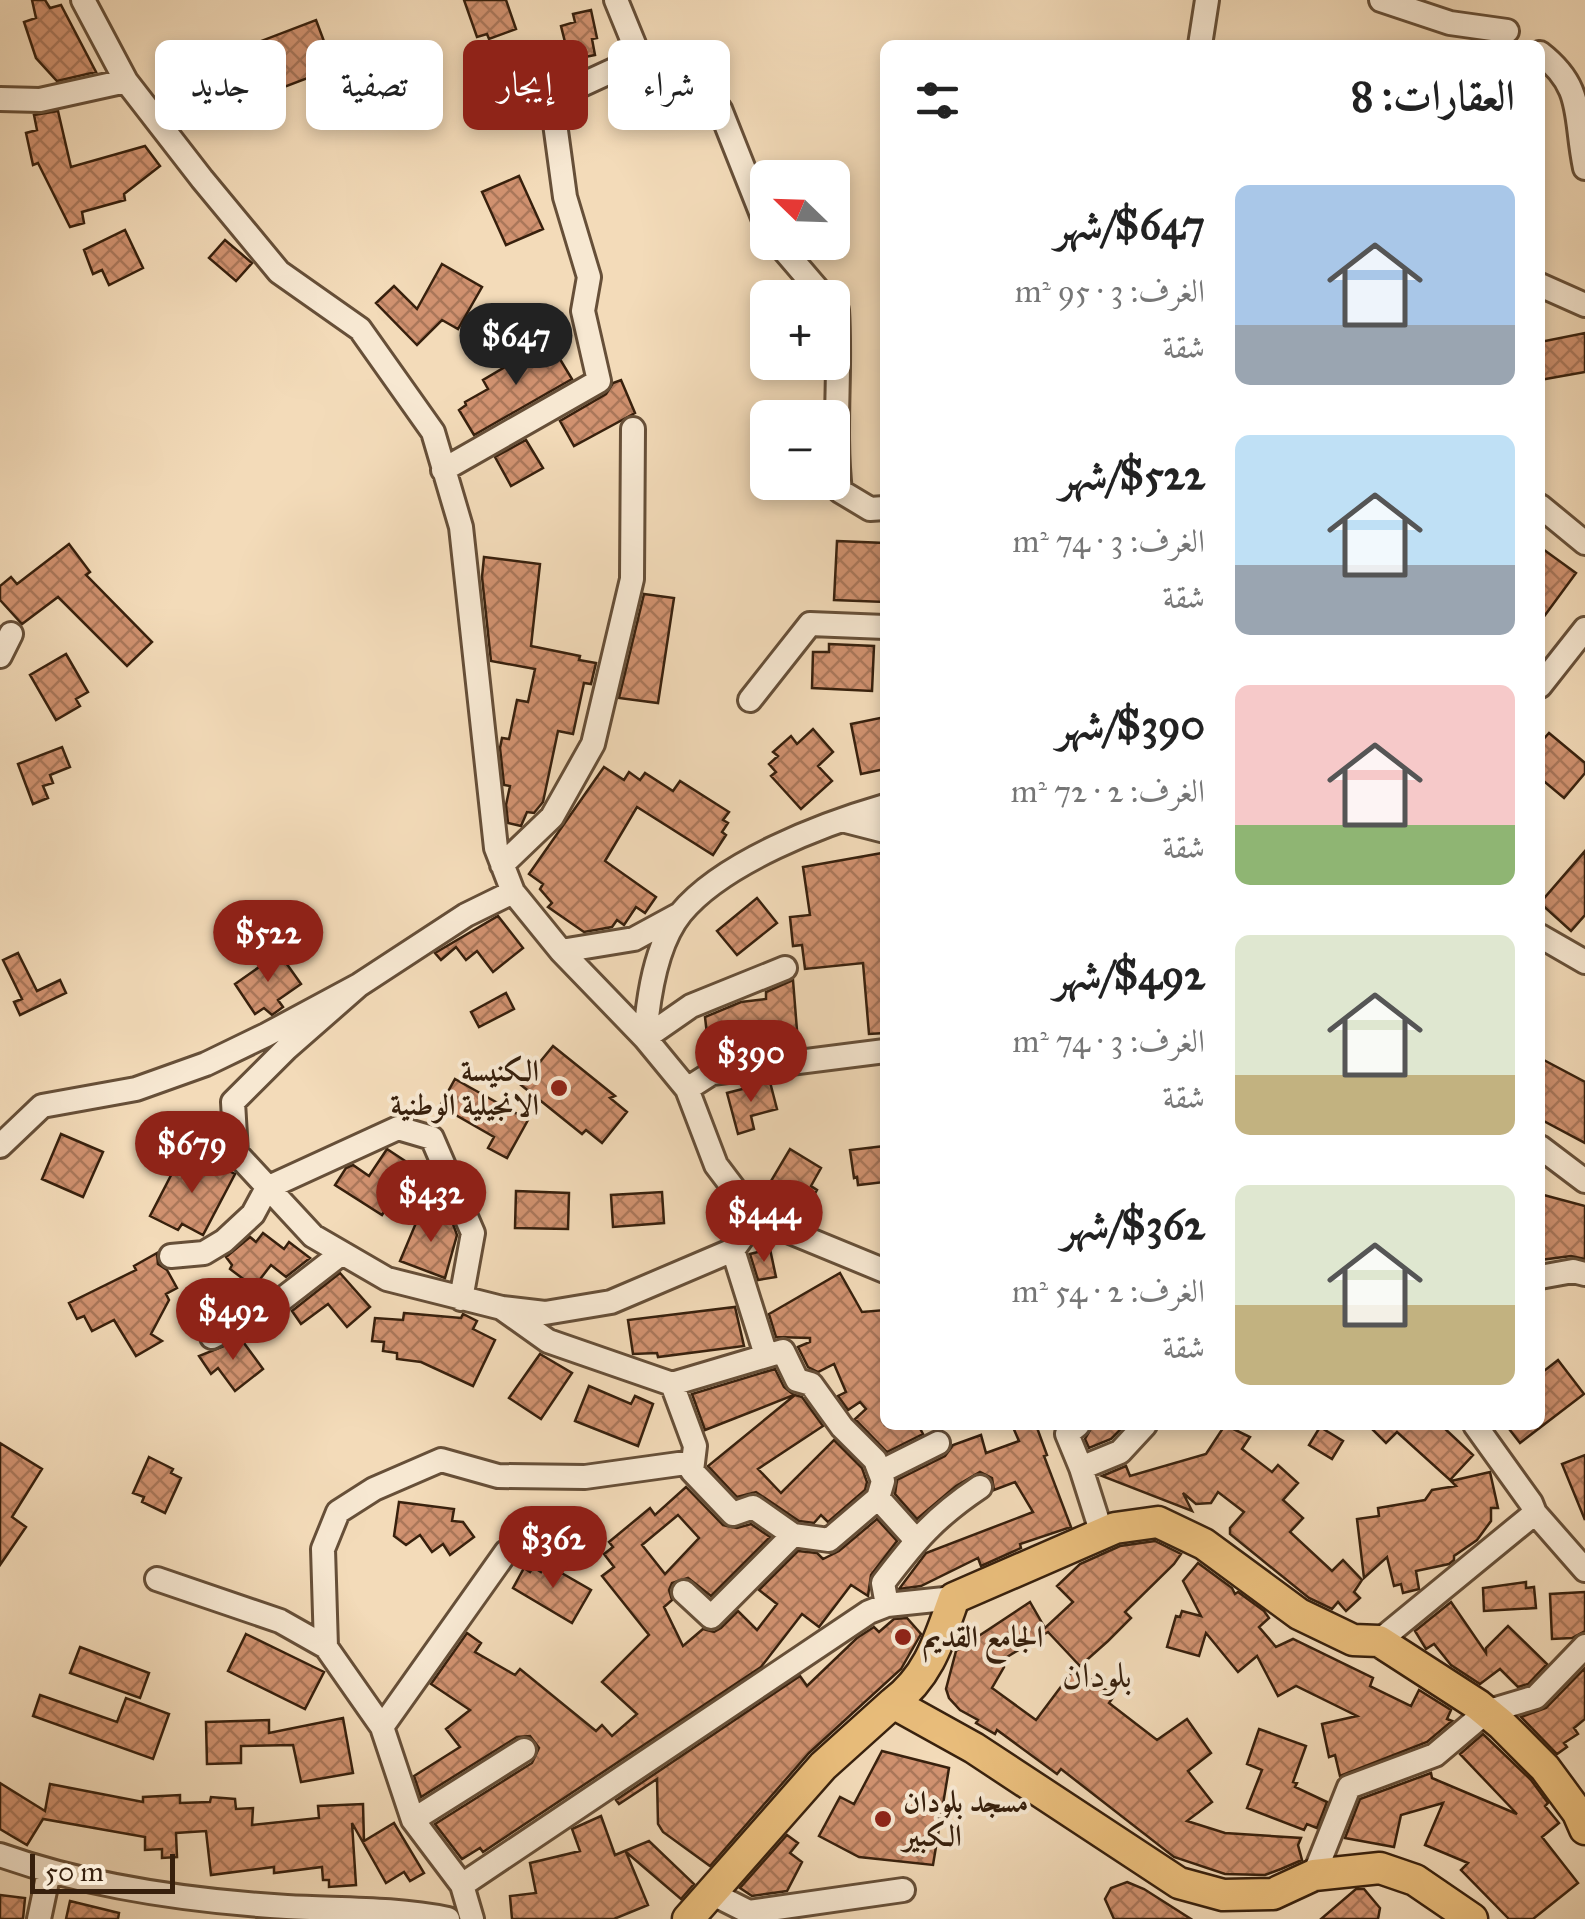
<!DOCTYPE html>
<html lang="ar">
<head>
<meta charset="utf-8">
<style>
	body { margin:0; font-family:"IM FELL Great Primer",Amiri,serif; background:#f6f6f6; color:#222; direction:rtl; height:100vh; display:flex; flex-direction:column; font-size:38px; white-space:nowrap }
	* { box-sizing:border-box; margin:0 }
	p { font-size:32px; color:#767676 }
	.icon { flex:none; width:55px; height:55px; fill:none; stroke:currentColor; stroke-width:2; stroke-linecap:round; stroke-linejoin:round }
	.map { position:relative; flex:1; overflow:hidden; direction:ltr }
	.panel { position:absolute; left:880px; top:40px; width:665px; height:1390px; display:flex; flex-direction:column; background:#fff; border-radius:15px; box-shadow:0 5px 15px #0003; direction:rtl }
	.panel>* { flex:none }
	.banner { position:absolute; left:30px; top:40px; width:700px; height:90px; direction:rtl; display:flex; gap:20px }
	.needle { width:65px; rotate:293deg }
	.fabs { position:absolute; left:750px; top:160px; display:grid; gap:20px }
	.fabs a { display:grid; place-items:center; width:100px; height:100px; border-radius:15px; background:#fff; box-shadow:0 5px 15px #0003; font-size:50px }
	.scale { position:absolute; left:30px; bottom:25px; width:145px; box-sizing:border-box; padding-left:10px; border:5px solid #37200d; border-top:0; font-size:28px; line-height:35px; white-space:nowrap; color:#37200d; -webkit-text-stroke:8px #f7e8d2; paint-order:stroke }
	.price { position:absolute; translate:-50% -85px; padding:0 22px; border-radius:35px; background:#8f2418; color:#fff; font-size:32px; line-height:65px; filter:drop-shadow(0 2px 5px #0008) }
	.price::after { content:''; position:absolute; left:50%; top:60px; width:30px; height:22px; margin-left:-15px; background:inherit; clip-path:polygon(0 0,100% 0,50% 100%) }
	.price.selected { background:#222; color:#fff }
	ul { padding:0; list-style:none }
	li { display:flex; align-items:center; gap:30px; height:250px; padding:0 30px }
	li span { display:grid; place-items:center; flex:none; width:280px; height:200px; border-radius:15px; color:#555 }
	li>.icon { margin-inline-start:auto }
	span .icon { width:120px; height:120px; fill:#fffc; stroke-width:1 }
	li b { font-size:42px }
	h2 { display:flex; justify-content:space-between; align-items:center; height:120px; padding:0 30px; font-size:42px }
	.tag { padding:0 35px; border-radius:15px; background:#fff; box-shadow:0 5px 15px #0003; font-size:35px; line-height:90px }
	.tag.selected { background:#8f2418; color:#fff }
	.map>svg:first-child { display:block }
	.building { fill:url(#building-cross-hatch); stroke:#37200d; stroke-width:2.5; fill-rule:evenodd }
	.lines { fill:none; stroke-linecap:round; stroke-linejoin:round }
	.minor-casing { stroke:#664f38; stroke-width:28 }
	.major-casing { stroke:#37200d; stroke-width:35 }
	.minor { stroke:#f7e8d2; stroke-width:22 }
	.major { stroke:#eabe7c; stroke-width:30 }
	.poi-dot { fill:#8f2418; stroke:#f7e8d2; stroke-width:4 }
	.labels { text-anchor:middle; stroke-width:8; stroke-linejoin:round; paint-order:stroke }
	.poi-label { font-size:30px; font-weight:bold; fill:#37200d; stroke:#f7e8d2; text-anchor:start }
	.quarter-label { font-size:35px; fill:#37200d; stroke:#f7e8d2 }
</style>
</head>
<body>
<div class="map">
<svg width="1585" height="1919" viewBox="0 0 1585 1919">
	<defs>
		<pattern id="building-cross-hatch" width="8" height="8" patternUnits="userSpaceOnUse" patternTransform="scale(2.5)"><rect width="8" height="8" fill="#d19270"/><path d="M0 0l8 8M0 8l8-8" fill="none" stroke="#aa775a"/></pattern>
	</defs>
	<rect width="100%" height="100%" fill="#f3dbb9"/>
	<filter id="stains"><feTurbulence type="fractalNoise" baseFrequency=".002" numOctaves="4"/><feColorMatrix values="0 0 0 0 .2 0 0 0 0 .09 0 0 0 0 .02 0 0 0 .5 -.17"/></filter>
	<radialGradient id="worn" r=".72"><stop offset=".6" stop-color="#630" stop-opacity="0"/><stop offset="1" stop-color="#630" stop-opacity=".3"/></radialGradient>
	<path class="building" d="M32,0H45L50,8L61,5L96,72L57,81L36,58L24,22L36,18Z
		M464,0H506L516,29L489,39L487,34L477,37Z
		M591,10L597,38L592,39L595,55L580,58L578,52L568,54L561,26L575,22L573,14Z
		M316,20L334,68L279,89L272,71L227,88L228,100L166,107L161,58L235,51Z
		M58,111L71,167L145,146L160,166L124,194L125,200L82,212L84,223L70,227L38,163L33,165L26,133L37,130L34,115Z
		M519,176L543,229L506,245L482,192Z
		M125,230L143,268L109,285L102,270L93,274L84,250Z
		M225,240L252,263L236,281L209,258Z
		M442,264L482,287L458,329L442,320L417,345L376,303L394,286L417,309Z
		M1585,333V372L1540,380V342Z
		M549,341L572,379L474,435L459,410L466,405L465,402L488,389L483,380Z
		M621,380L635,413L574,446L560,421L606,394L613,383Z
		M526,440L543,468L511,486L495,457Z
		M837,541L885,543V602L834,600Z
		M69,544L90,572L86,575L152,642L127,666L58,597L22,624L0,600V586L11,577L17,584Z
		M1540,547L1576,573L1540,622Z
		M484,557L540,564L531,646L580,656L579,660L596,663L591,684L584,683L573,734L558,731L543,802L534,813L527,812L521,826L508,823L506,805L510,786L504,785L500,748L502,738L509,739L517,700L528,702L535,669L491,661L482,577Z
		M644,594L674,598L658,703L619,698Z
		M829,644L874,646L872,691L812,688L813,652H829Z
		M66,654L88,692L76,699L80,706L56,720L30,675Z
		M885,717V769L861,774L851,724Z
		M813,729L833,752L818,766L832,781L801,809L771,776L776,772L769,764L778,756L773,752L791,736L797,744Z
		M1549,733L1585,763V773L1564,798L1540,778V743Z
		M62,747L70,767L50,775L53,783L43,786L48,798L33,804L18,764Z
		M604,767L624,780L629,772L640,780L645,773L673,791L680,781L729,812L723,820L728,823L722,832L726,835L713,855L637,807L605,861L656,897L645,913L636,907L624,925L617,920L612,927L584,932L548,907L552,903L540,889L543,884L529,874Z
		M1585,851V915L1571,931L1540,903Z
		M882,853L885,870V1033L869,1034L863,963L805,969L802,945L793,946L790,917L810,915L803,867Z
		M757,898L777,923L737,955L717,931Z
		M498,916L523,948L493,972L477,951L466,960L456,947L441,960L435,953Z
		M18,953L37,991L60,980L66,993L20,1015L14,1002L22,999L3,960Z
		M279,953L301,984L278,1000L283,1007L272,1015L264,1008L255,1014L235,984Z
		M793,980L798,1043L770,1045L769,1036L708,1043L705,1017L741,1002L766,999V992Z
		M506,993L514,1009L479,1027L471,1012Z
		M553,1046L615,1096L610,1098L627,1112L602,1143L586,1130L582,1134L521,1085Z
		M1540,1058L1585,1082V1143L1540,1119Z
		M455,1079L528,1120L507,1158L488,1148L494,1137L440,1106Z
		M770,1082L777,1109L751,1116L754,1129L738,1134L727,1093Z
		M61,1134L103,1152L83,1197L42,1179Z
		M885,1146V1182L858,1185L857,1177L854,1178L850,1150Z
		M387,1149L425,1174L407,1202L396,1194L382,1215L335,1185L346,1168L353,1165L369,1176Z
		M790,1149L821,1168L811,1186L817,1190L806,1209L768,1186Z
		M181,1156L209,1171L213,1163L235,1174L203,1235L182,1224L178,1230L150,1216Z
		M516,1191L569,1193L568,1229L515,1228Z
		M662,1192L664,1223L613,1227L611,1195Z
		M1540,1194L1585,1206V1259L1571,1256L1540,1260Z
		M421,1211L453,1224L457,1235L445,1278L400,1261Z
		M263,1233L284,1249L289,1242L310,1258L286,1277L271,1265L254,1287L230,1269L232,1265L226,1257L250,1237L256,1242Z
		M770,1249L776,1277L758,1280L750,1254Z
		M157,1253L158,1264L167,1270L177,1288L166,1294L169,1300L151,1334L162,1341L136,1356L114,1320L92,1331L84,1316L77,1319L69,1303L136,1270L134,1266Z
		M340,1273L370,1307L347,1327L328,1304L301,1324L292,1311Z
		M840,1273L862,1312L885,1310V1425H918L923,1434L887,1452L855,1419L866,1409L860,1402L848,1410L838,1396L846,1392L834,1364L818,1372L808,1367L798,1347L810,1342V1338L776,1337L769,1314Z
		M735,1307L744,1346L658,1357L657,1353L633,1354L628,1320Z
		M404,1313L461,1318L463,1314L477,1321L473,1329L495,1340L473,1386L421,1362L397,1359V1353L383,1351L384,1342L372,1341L375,1318L403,1320Z
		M241,1339L263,1369L235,1391L218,1368L211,1374L199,1356Z
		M540,1354L572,1373L541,1419L509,1398Z
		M1558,1360L1584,1394L1520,1443L1506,1425H1540V1374Z
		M775,1369L784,1387L794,1395L705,1430L692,1394Z
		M589,1386L631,1404L635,1396L653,1404L638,1446L575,1421Z
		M795,1395L802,1397L823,1426L758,1469L781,1493L834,1440L862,1468L867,1482L865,1490L828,1522L821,1515L814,1523L799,1521L756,1492L737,1497L708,1466Z
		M1012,1425H1036L1047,1455L1044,1456L1071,1527L1020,1544L1021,1548L981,1566L978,1558L921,1586L899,1589L926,1553L1033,1512L1015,1482L994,1490L992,1478L980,1472L956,1486L917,1519L895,1494L897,1480L945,1456L953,1445L981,1435L986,1453L1019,1441Z
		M1093,1425H1125L1111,1439L1089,1448L1085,1439Z
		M1225,1425L1250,1437L1242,1449L1272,1472L1278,1465L1298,1483L1283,1500L1303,1518L1290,1532L1332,1571L1343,1560L1362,1580L1354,1592L1360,1598L1346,1611L1338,1602L1332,1609L1309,1598L1230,1534V1528L1244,1512L1218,1492L1211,1503L1196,1504L1183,1493L1192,1511L1102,1476L1126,1466L1130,1476L1206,1454Z
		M1368,1425H1441L1473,1455L1450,1480L1397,1432L1386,1443Z
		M1320,1427L1343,1441L1332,1459L1309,1445Z
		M0,1443L42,1469L12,1517L26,1527L0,1565Z
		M1585,1455V1520L1562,1464Z
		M149,1457L173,1469L171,1473L181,1478L165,1513L142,1502L144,1497L133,1493Z
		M1490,1472L1498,1508H1491V1521L1477,1540L1454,1556V1560L1449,1564L1416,1571L1419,1589L1403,1593L1401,1584L1394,1586L1387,1557L1364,1578L1357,1519L1379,1516L1378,1508L1425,1500L1432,1490L1456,1486L1451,1481Z
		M686,1487L723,1525L737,1528L751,1524L770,1537L711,1596L688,1578L672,1583L669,1590L672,1600L664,1607L683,1646L703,1629L714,1632L721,1628L738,1611L757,1630L777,1604L759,1590L798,1551L817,1553L823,1559L839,1551L877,1519L897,1541L871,1575L868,1596L851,1585L819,1627L802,1614L761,1667L483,1852L480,1848L462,1859L435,1824L532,1763L539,1748L530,1736L517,1737L421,1797L414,1776L460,1747L446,1729L470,1710L431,1684L467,1633L481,1643L475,1652L515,1675L520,1669L596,1731L602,1725L612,1736L637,1714L602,1682L649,1635L602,1576L614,1567L604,1554L613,1547L609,1542L650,1508L655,1515ZM678,1515L699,1538L665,1574L642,1545Z
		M399,1502L454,1509L452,1521L463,1522L474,1537L450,1555L443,1544L432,1552L420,1535L406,1545L394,1536Z
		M1155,1541L1181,1554L1174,1564L1125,1612L1131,1618L1108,1641L1080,1666L1048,1632L1002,1660L1004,1667L992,1688L1036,1720L1075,1668L1114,1696L1109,1703L1157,1740L1187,1719L1211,1753L1188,1771L1212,1802L1187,1821L1225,1833L1301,1838L1298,1845L1302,1860L1281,1869L1265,1875L1225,1874L1174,1857L1061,1769L1057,1774L997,1730L995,1734L976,1723L978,1720L960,1710L949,1698L946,1689L956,1651L1030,1602L1045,1628L1073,1602L1057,1586L1080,1564L1120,1546Z
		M1198,1563L1232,1588L1235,1594L1238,1592L1264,1611L1269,1618L1259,1627L1276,1647L1293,1639L1373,1678L1370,1686L1411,1706L1419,1690L1451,1710L1447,1719L1452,1721L1427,1742L1340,1776L1335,1755L1329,1757L1322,1724L1357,1716L1296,1686L1278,1696L1257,1656L1238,1672L1206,1633L1199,1656L1167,1647L1176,1616L1180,1617L1182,1611L1201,1616L1183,1581Z
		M546,1564L591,1590L572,1623L513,1588L524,1568L530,1572L533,1567L541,1572Z
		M1526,1582V1588L1534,1587L1536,1608L1484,1611L1483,1588Z
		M1585,1592V1631L1572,1638L1552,1639L1550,1594Z
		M1451,1602L1486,1653V1648L1508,1626L1547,1664L1528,1684L1518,1687L1500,1669L1480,1684L1451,1665L1434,1644L1426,1649L1415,1631Z
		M907,1618L921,1634L901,1669L809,1753L710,1866L663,1832L658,1824L657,1779L619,1804L616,1800L800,1676L807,1686L857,1638L874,1627L879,1632L894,1619Z
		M246,1634L324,1672L305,1709L228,1671Z
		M80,1647L149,1673L140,1698L70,1673Z
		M1585,1668V1719L1574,1728L1578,1734L1564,1743L1567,1747L1557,1754L1521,1717L1546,1708Z
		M40,1695L117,1722L126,1698L169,1714L153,1759L33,1716Z
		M343,1718L353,1773L301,1782L293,1745L241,1746V1763L207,1764L206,1722L269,1720V1733Z
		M1259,1729L1306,1746L1293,1782L1297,1783L1295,1787L1327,1802L1317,1828L1307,1824L1304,1830L1247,1808L1262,1770L1247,1764Z
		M1483,1734L1531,1780L1548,1803L1545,1806L1559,1823L1542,1837L1578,1883L1533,1919H1509L1461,1870L1468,1863L1425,1845L1443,1803L1401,1815L1394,1847L1345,1838L1360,1799L1431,1773L1432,1778L1517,1814L1460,1754Z
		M882,1751L949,1768L933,1865L859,1857L819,1836L840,1797L854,1804Z
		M0,1783L45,1811L50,1784L143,1802V1797L180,1795V1803L210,1802L211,1797L235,1799L236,1809L253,1808L252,1825L319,1818L318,1806L363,1804L364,1841L394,1823L424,1873L410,1881L404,1872L386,1883L352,1823L356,1885L329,1887V1880H323L322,1867L274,1873V1867L211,1875L206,1831L176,1833L177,1857L162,1858V1849L145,1850V1837L43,1819L27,1845L0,1829Z
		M601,1816L615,1855L649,1841L694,1884L681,1899L626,1852L648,1905L614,1919H512L510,1896L536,1893L530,1863L580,1851L572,1829Z
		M787,1835L798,1843L790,1853L802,1862L787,1891L752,1896L740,1888Z
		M1127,1882L1144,1889L1191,1919H1114L1105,1899L1111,1888Z
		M1356,1889H1364L1380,1908L1378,1919H1321Z
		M0,1895L25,1898L23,1919H0Z
		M70,1901L119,1913L118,1919H66Z"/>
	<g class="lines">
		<g class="minor-casing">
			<path id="minor" d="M83,0L126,81L202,179L279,272L360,329L433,432L461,527L496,848L513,892L561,951L645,1038L687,1089L716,1165L756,1218L885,1271
				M616,0L636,49L666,70
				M1381,0L1450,23L1507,31
				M1200,45L1207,0
				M1540,53C1585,88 1574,115 1585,168
				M0,99L40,100L126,81
				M777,242L825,298
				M1540,285L1585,305
				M832,305L837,310C841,370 833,430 840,491L870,509L885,508
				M443,470L599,381L583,311L589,277L565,197L554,116L577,87L616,69L666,70L720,109L768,230
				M1540,506L1585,543
				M0,656L11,634
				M1540,686L1585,629
				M750,700L810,624L885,627
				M842,820L885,831
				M502,865L552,817L593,744L632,579L633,429
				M1540,936L1585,962
				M561,951L634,939L680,914
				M359,985L286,1049L233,1102L236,1153L313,1236L387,1279L502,1308L545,1313L611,1302L733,1250L756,1218
				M645,1038C648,999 655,945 681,913C723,862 823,824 885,806
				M645,1038L691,1006L785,968
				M687,1089L712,1073L885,1051
				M0,1146L42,1106L136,1089L206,1064L266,1035L359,985L466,915L513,892
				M1540,1147L1585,1181
				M733,1250L766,1355
				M171,1256L204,1253L224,1241L253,1214L267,1188L398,1128L432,1138L473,1233L461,1299
				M1540,1277L1573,1271L1585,1274
				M503,1309L548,1341L672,1384L695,1446L692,1471L733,1514L753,1507L793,1535
				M212,1337L276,1304L342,1253
				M672,1384L783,1351L797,1380L811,1384L842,1427L875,1460L883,1481L878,1498
				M1078,1425L1067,1434L1081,1468
				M880,1472L938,1443
				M1535,1513L1585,1570
				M1102,1534L1081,1468L1120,1452L1145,1425
				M157,1579L280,1621L326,1647L382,1727L413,1820L462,1885
				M684,1592L711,1617L793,1535L829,1540L878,1498L916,1540
				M887,1605L883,1583C915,1541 935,1517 980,1487
				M1379,1641L1535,1513L1531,1503L1475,1425
				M326,1647L323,1549L338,1512L374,1489L441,1460L498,1476L585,1477L693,1462
				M382,1727L506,1552
				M413,1820L524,1750
				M0,1855C90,1887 191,1901 287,1907C341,1910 394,1908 448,1919
				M1314,1875L1349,1787L1435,1755L1486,1712L1536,1697L1585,1646
				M709,1892L749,1912L903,1890
				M39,1919L49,1872
				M472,1919L462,1885L869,1612L887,1605L954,1598"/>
		</g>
		<g class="major-casing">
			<path id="major" d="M688,1919L823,1766L893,1703
				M1472,1919L1415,1880L1380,1868L1314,1875L1273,1894L1223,1895L1179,1883L974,1748L893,1703C929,1676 939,1640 954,1598L1115,1528L1158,1522L1204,1544L1299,1614L1353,1640L1379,1641L1478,1705L1501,1724L1545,1768L1578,1813L1585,1829"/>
		</g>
		<use href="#minor" class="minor"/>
		<use href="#major" class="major"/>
	</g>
	<g class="poi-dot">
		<circle cx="559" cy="1088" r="10"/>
		<circle cx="903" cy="1637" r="10"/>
		<circle cx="883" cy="1819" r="10"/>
	</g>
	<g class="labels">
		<g class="poi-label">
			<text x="539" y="1081" text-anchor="end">الكنيسة<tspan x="539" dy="34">الانجيلية الوطنية</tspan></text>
			<text x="923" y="1647">الجامع القديم</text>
			<text x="903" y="1812">مسجد بلودان<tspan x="903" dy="34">الكبير</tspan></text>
		</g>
		<g class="quarter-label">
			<text x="1097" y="1687">بلودان</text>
		</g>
	</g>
	<rect width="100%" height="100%" filter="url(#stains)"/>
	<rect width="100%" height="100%" fill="url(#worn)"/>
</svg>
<div class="fabs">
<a><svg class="needle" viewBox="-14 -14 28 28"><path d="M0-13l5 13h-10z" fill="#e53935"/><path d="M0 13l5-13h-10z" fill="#767676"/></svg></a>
<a>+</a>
<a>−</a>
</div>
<div class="scale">50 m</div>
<b class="price selected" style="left:516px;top:388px">$647</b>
<b class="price" style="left:268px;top:985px">$522</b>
<b class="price" style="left:751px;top:1105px">$390</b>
<b class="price" style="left:192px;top:1196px">$679</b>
<b class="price" style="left:431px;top:1245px">$432</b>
<b class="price" style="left:764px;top:1265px">$444</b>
<b class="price" style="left:233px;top:1363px">$492</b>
<b class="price" style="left:553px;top:1591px">$362</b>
<div class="banner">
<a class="tag">شراء</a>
<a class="tag selected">إيجار</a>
<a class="tag">تصفية</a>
<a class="tag">جديد</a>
</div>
<section class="panel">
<h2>العقارات: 8<svg class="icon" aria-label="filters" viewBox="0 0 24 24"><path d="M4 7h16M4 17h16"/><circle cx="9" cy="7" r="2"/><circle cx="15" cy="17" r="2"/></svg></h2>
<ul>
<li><span style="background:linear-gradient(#a9c7e8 70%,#9aa5b1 0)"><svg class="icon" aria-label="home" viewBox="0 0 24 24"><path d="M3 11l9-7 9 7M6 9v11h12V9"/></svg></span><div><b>$647/شهر</b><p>الغرف: 3 · 95 m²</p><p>شقة</p></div></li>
<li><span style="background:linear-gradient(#bfe0f5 65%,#9aa5b1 0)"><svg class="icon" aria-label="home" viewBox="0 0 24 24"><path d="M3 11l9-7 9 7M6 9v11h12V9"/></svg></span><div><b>$522/شهر</b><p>الغرف: 3 · 74 m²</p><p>شقة</p></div></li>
<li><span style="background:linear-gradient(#f6c9c9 70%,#8fb573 0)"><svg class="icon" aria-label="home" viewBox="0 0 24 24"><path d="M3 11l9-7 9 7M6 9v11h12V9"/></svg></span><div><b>$390/شهر</b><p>الغرف: 2 · 72 m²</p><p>شقة</p></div></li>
<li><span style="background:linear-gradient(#dfe7d0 70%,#c2b280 0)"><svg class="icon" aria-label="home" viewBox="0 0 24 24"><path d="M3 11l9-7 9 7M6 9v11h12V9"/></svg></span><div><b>$492/شهر</b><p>الغرف: 3 · 74 m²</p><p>شقة</p></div></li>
<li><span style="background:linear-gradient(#dfe7d0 60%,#c2b280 0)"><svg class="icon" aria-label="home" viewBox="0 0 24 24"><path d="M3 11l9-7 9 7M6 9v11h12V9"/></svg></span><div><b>$362/شهر</b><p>الغرف: 2 · 54 m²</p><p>شقة</p></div></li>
</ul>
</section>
</div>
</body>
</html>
